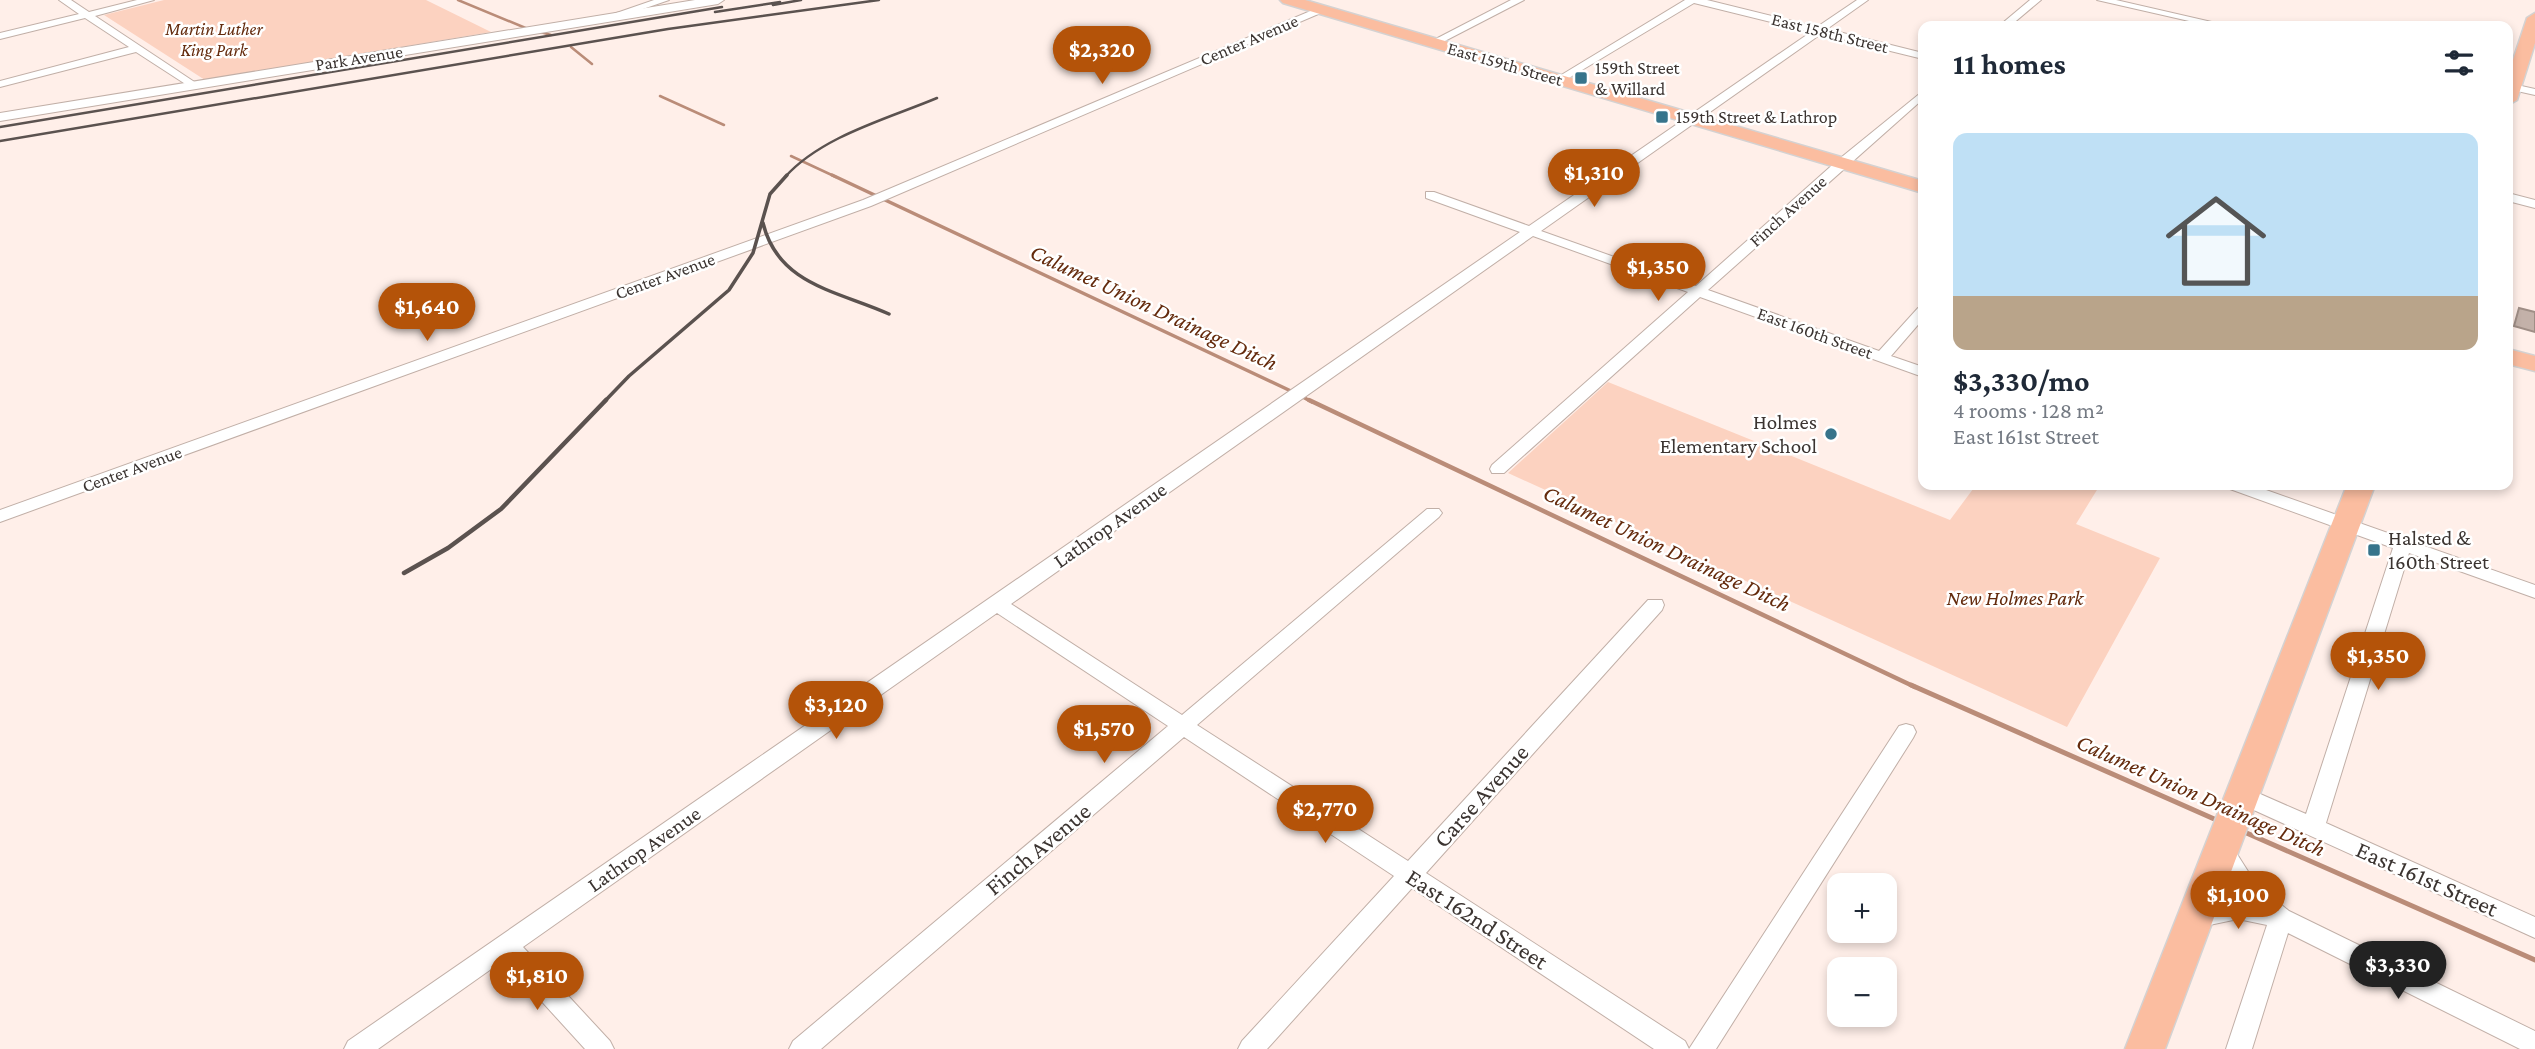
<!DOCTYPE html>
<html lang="en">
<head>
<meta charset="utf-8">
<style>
	body { margin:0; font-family:"Crimson Pro",serif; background:#f6f6f7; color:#1f2937; height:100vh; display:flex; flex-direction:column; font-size:26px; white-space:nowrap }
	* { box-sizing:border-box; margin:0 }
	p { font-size:23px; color:#747a83 }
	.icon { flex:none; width:38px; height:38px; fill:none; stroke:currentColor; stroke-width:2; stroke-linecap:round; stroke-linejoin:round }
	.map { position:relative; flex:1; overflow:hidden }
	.side { position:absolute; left:1918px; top:21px; width:595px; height:469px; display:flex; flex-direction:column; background:#fff; border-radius:14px; box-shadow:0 4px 10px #0003 }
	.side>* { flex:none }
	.tools { position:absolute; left:1827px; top:873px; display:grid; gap:14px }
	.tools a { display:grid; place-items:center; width:70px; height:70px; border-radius:14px; background:#fff; box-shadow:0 4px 10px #0003; font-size:35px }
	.price { position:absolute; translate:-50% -60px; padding:0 16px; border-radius:24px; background:#b45309; color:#fff; font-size:23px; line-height:46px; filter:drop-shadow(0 2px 4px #0008) }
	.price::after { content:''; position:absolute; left:50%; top:42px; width:21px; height:16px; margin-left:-10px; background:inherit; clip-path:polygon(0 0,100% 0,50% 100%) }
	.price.on { background:#222; color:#fff }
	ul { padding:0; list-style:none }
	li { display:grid; align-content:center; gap:14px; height:371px; padding:0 35px }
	li span { display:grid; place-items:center; height:217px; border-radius:14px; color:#555 }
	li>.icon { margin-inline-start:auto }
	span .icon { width:126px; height:126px; fill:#fffc; stroke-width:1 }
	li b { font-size:30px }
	h2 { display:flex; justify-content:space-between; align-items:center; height:84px; padding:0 35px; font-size:30px }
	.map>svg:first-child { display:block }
	.green { fill:#fcd2c0 }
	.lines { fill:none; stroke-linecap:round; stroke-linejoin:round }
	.stream-far3 { stroke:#ba8c78; stroke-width:2.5 }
	.stream-far2 { stroke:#ba8c78; stroke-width:3.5 }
	.stream-far1 { stroke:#ba8c78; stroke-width:4.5 }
	.stream { stroke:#ba8c78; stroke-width:5 }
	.building { fill:#c3b1a9; stroke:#9f8e86; stroke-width:2 }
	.minor-casing { stroke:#c1afa7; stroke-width:2 }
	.tertiary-casing { stroke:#c1afa7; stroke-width:2 }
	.primary-casing { stroke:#d4d2d2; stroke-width:3 }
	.minor { fill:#fff; fill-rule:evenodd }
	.tertiary { fill:#fff; fill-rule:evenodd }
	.primary { fill:#fbbda0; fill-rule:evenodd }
	.rail-far2 { stroke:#5b524f; stroke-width:2.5 }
	.rail-far1 { stroke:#5b524f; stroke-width:3.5 }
	.rail { stroke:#5b524f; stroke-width:4.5 }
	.poi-dot { fill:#37748b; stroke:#fff; stroke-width:2.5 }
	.labels { text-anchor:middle; stroke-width:5; stroke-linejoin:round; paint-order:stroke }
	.far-park-label { font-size:18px; font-style:italic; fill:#632a0c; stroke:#fff }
	.far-street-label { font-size:18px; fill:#3b3431; stroke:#fff }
	.far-poi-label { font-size:18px; fill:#3b3431; stroke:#fff; text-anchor:start }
	.poi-label { font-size:21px; fill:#3b3431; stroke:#fff; text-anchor:end }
	.street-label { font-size:21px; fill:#3b3431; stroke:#fff }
	.park-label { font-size:21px; font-style:italic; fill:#632a0c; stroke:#fff }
	.water-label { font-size:23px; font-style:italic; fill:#642a0c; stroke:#fff }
	.near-street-label { font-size:24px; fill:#3b3431; stroke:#fff }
</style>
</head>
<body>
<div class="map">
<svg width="2535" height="1049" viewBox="0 0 2535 1049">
	<rect width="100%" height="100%" fill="#ffefe9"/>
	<path class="green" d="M164,0H426L491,32L205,80L104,15Z
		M1608,382L1950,520L1976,485H2100L2076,524L2160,558L2067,727L1508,473Z"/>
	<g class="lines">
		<path class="stream-far3" d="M458,0L528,29
			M537,31L551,35
			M571,47L592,64
			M660,96L724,125
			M791,156L836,177"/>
		<path class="stream-far2" d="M832,175L1293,392
			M1301,396L1312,402"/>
		<path class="stream-far1" d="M1309,400L1915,687"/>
		<path class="stream" d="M1911,685L2221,822
			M2242,831L2535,960"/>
	</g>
	<path class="building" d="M2519,308L2535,312V332L2514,326Z"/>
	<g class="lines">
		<g class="minor-casing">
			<path id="minor" d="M59,0H71L89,12L137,0H154L95,16L199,85L190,87L136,52L0,87V81L129,47L85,18L0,39V33L79,14Z
				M654,0H669L611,20L602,18Z
				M1511,0H1524L1437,45L1428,43Z
				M1685,0H1707L1817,27L1857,0H1868L1827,29L1923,53V59L1821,34L1541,231L1696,286L1838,160L1923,91V99L1708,290L1879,351L1918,308L1923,307V319L1891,356L1923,367V377L1700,297L1504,473H1492L1490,469L1492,465L1688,292L1533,236L1011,604L1182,715L1427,509H1439L1442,513L1439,517L1197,725L1408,861L1648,600H1662L1664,605L1662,610L1426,873L1685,1041L1689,1049H1654L1412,888L1267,1049H1238L1242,1041L1394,876L1184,737L821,1049H789L793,1041L1168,726L997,613L523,947L610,1041L614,1049H585L504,960L378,1049H344L348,1041L1520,232L1426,198V192H1434L1529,226L1811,32L1694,3L1562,82L1553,80Z
				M2030,0H2041L2010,26H1999Z
				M2097,0H2116L2229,26H2211Z
				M1320,7L1325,10L1323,12L871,206L0,522V510L863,200Z
				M2508,83L2535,89V95L2508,89Z
				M2508,193L2535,200V208L2508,201Z
				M2228,485H2252L2535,585V598L2409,553L2326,823L2535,917V938L2234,801L2231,795L2234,789L2242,786L2306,814L2393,548L2230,489Z
				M1906,724L1913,726L1916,732L1913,738L1716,1049H1689L1899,726Z
				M2222,840L2230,843L2256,884L2289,911L2535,1031V1049H2520L2288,933L2252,1049H2226L2267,925L2238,919L2195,928L2187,925L2183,918L2187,911L2242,900L2211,849L2214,843Z"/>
		</g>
		<g class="tertiary-casing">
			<path id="tertiary" d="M695,0H724L718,4L0,121V113Z"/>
		</g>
		<g class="primary-casing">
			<path id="primary" d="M1280,0H1305L1923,181V193L1283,3Z
				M2535,13V43L2517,100L2508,105V75L2527,18Z
				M2508,349L2535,356V371L2508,364Z
				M2347,485H2375L2165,1049H2125Z"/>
		</g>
		<use href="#minor" class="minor"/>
		<use href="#tertiary" class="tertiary"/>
		<use href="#primary" class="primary"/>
		<path class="rail-far2" d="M773,5L801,0
			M715,12L780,2
			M0,127L722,7
			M0,141L668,29L879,0
			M785,177C822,136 887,119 937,98"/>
		<path class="rail-far1" d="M763,223C778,285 838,291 889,314
			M604,402L629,376L729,290L753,253L770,194L787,175"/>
		<path class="rail" d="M404,573L448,548L501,509L606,400"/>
	</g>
	<g class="poi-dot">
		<rect x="1574" y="71" width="14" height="14" rx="3.5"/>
		<rect x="1655" y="110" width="14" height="14" rx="3.5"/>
		<circle cx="1831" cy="434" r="7"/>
		<rect x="2367" y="543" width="14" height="14" rx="3.5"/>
	</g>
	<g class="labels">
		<g class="far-park-label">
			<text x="214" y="35">Martin Luther<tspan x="214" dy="21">King Park</tspan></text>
		</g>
		<g class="far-street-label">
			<text transform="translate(1830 33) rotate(14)" y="6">East 158th Street</text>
			<text transform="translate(1249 40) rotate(-23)" y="6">Center Avenue</text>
			<text transform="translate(359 58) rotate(-9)" y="6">Park Avenue</text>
			<text transform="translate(1505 64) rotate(16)" y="6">East 159th Street</text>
			<text transform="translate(1788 211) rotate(-42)" y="6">Finch Avenue</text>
			<text transform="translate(665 276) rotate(-20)" y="6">Center Avenue</text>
			<text transform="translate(1815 333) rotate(20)" y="6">East 160th Street</text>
			<text transform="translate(132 469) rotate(-20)" y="6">Center Avenue</text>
		</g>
		<g class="far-poi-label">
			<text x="1595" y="74">159th Street<tspan x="1595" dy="21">&amp; Willard</tspan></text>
			<text x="1676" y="123">159th Street &amp; Lathrop</text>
		</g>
		<g class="poi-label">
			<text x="1817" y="429">Holmes<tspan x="1817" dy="24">Elementary School</tspan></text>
			<text x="2388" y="545" text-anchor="start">Halsted &amp;<tspan x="2388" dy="24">160th Street</tspan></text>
		</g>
		<g class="street-label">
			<text transform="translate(1110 525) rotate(-35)" y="7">Lathrop Avenue</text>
			<text transform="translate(644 849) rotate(-35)" y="7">Lathrop Avenue</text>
		</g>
		<g class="park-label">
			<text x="2015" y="605">New Holmes Park</text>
		</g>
		<g class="water-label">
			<text transform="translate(1154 307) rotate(25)" y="8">Calumet Union Drainage Ditch</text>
			<text transform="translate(1667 548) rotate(25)" y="8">Calumet Union Drainage Ditch</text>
			<text transform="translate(2201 795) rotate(24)" y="8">Calumet Union Drainage Ditch</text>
		</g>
		<g class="near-street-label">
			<text transform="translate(1481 796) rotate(-48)" y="8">Carse Avenue</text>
			<text transform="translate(1038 849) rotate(-40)" y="8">Finch Avenue</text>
			<text transform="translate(2427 879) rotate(24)" y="8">East 161st Street</text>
			<text transform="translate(1477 919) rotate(33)" y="8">East 162nd Street</text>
		</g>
	</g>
</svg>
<div class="tools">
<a>+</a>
<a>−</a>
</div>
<b class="price" style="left:1102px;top:86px">$2,320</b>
<b class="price" style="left:1594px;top:209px">$1,310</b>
<b class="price" style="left:1658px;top:303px">$1,350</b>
<b class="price" style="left:427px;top:343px">$1,640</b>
<b class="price" style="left:2378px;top:692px">$1,350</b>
<b class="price" style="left:836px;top:741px">$3,120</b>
<b class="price" style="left:1104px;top:765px">$1,570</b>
<b class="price" style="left:1325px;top:845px">$2,770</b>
<b class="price" style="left:2238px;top:931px">$1,100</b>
<b class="price on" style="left:2398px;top:1001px">$3,330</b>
<b class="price" style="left:537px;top:1012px">$1,810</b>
<section class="side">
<h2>11 homes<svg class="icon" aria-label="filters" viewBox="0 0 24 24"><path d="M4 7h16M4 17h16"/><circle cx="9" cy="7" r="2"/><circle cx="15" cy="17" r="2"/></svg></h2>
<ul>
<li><span style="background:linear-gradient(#bfe0f5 75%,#b9a48a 0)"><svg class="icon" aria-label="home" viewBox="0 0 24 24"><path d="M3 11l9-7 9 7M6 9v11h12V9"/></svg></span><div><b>$3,330/mo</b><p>4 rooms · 128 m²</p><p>East 161st Street</p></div></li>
</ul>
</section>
</div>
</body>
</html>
